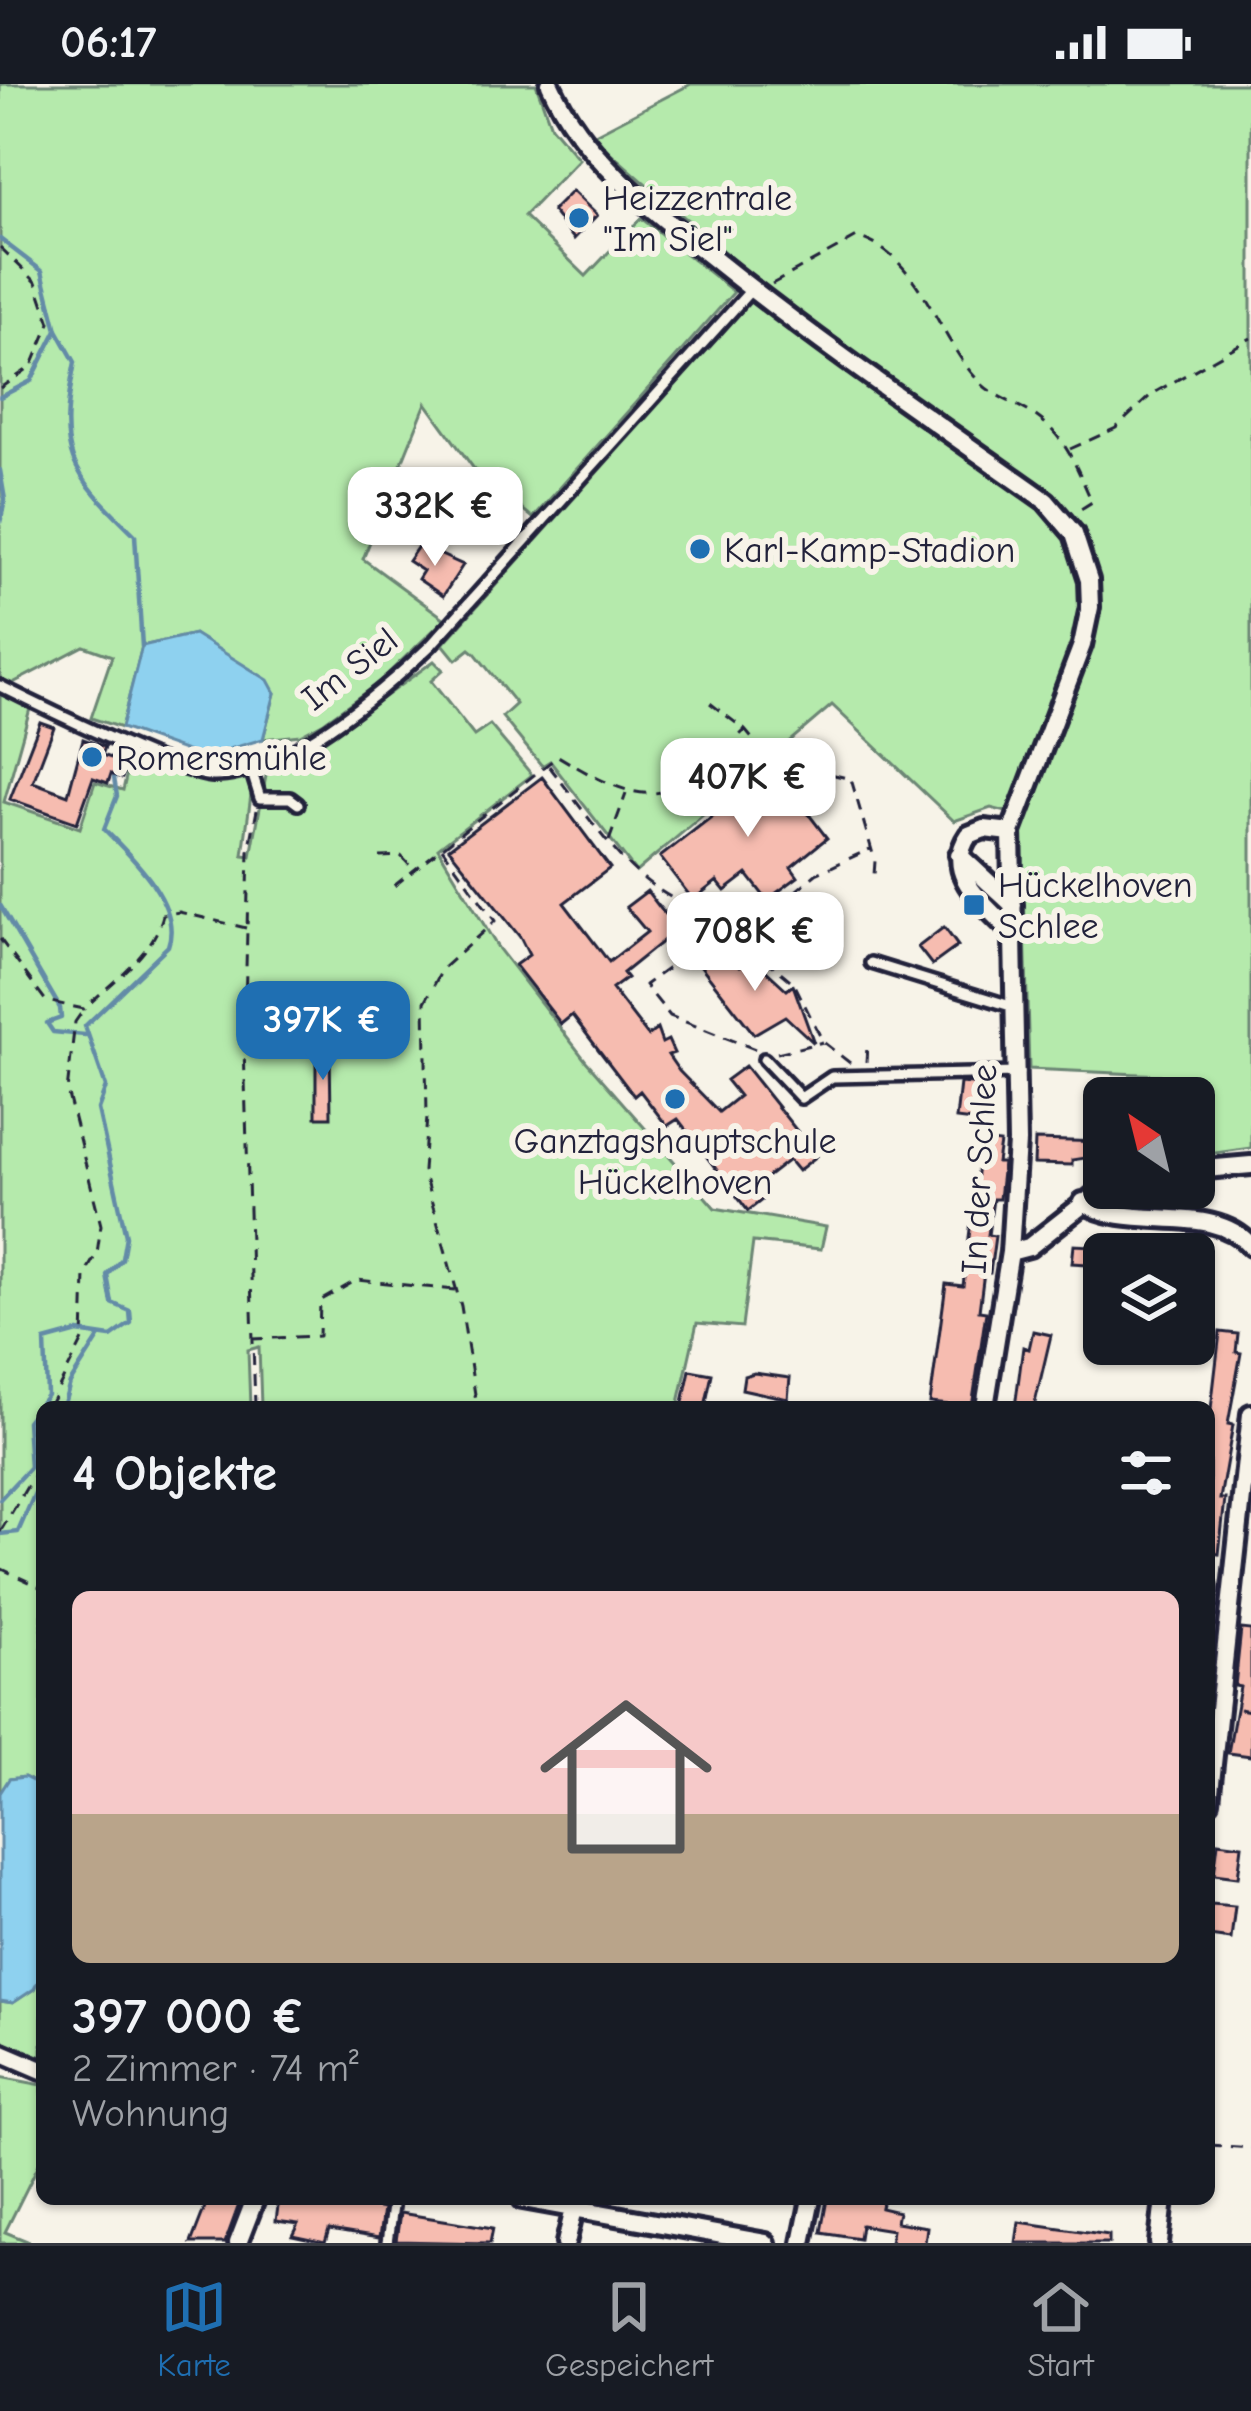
<!DOCTYPE html>
<html lang="de">
<head>
<meta charset="utf-8">
<style>
	body { margin:0; font-family:"Comic Neue",sans-serif; background:#242831; color:#f1f3f6; height:100vh; display:flex; flex-direction:column; font-size:45px; white-space:nowrap }
	* { box-sizing:border-box; margin:0 }
	p { font-size:39px; color:#9ea1a6 }
	.icon { flex:none; width:66px; height:66px; fill:none; stroke:currentColor; stroke-width:2; stroke-linecap:round; stroke-linejoin:round }
	.map { position:relative; flex:1; overflow:hidden }
	.panel { position:absolute; left:36px; top:1317px; width:1179px; height:804px; display:flex; flex-direction:column; background:#171b24; border-radius:18px; box-shadow:0 3px 9px #0004 }
	.panel>* { flex:none }
	.needle { width:78px; rotate:325deg }
	.controls { position:absolute; left:1083px; top:993px; display:grid; gap:24px }
	.controls a { display:grid; place-items:center; width:132px; height:132px; border-radius:18px; background:#171b24; box-shadow:0 3px 9px #0004; font-size:60px }
	.price { position:absolute; translate:-50% -102px; padding:0 27px; border-radius:24px; background:#fff; color:#222; font-size:39px; line-height:78px; filter:drop-shadow(0 3px 6px #0008) }
	.price::after { content:''; position:absolute; left:50%; top:72px; width:36px; height:27px; margin-left:-18px; background:inherit; clip-path:polygon(0 0,100% 0,50% 100%) }
	.price.on { background:#1f6fb2; color:#fff }
	ul { padding:0; list-style:none }
	li { display:grid; align-content:center; gap:24px; height:636px; padding:0 36px }
	li+li { border-top:3px solid #363941 }
	li span { display:grid; place-items:center; height:372px; border-radius:18px; color:#555 }
	li>.icon { margin-inline-start:auto }
	span .icon { width:216px; height:216px; fill:#fffc; stroke-width:1 }
	li b { font-size:51px }
	h2 { display:flex; justify-content:space-between; align-items:center; height:144px; padding:0 36px; font-size:51px }
	.status { display:flex; justify-content:space-between; align-items:center; height:84px; padding:0 60px; background:#171b24; direction:ltr }
	.status svg { height:33px; fill:currentColor }
	.tabs { display:flex; justify-content:space-around; align-items:center; height:168px; border-top:3px solid #363941; background:#171b24; font-size:33px; color:#9ea1a6 }
	.tabs a { display:grid; justify-items:center; gap:6px }
	.tabs .on { color:#1f6fb2 }
	.map>svg:first-child { display:block }
	.green { fill:#b5eaac; stroke:#6c8674; stroke-width:3 }
	.water { fill:#8ed1ef; stroke:#638ba7; stroke-width:3 }
	.lines { fill:none; stroke-linecap:round; stroke-linejoin:round }
	.stream { stroke:#638ba7; stroke-width:4.5 }
	.building { fill:#f6bcb0; stroke:#22223b; stroke-width:3 }
	.lane-casing { stroke:#22223b; stroke-width:18 }
	.street-casing { stroke:#22223b; stroke-width:26 }
	.path { stroke:#22223b; stroke-width:3; stroke-dasharray:12 9; stroke-linecap:butt }
	.lane { stroke:#f7f3e8; stroke-width:9 }
	.street { stroke:#f7f3e8; stroke-width:16 }
	.poi-dot { fill:#1f6fb2; stroke:#f7f3e8; stroke-width:4.5 }
	.labels { text-anchor:middle; stroke-width:12; stroke-linejoin:round; paint-order:stroke }
	.poi-label { font-size:36px; fill:#22223b; stroke:#f7f3e8; text-anchor:start }
	.street-label { font-size:36px; fill:#22223b; stroke:#f7f3e8 }
</style>
</head>
<body>
<div class="status"><b>06:17</b><svg viewBox="0 0 49 12"><path d="M0 12V9h3v3zM5 12V6h3v6zM10 12V3h3v9zM15 12V0h3v12zM26 1h20v11H26zM47 4h2v5h-2z"/></svg></div>
<div class="map">
<svg width="1251" height="2159" viewBox="0 0 1251 2159">
	<rect width="100%" height="100%" fill="#f7f3e8"/>
	<filter id="ink" filterUnits="userSpaceOnUse"><feTurbulence type="fractalNoise" baseFrequency=".00833" numOctaves="2"/><feDisplacementMap in="SourceGraphic" scale="24" xChannelSelector="R" yChannelSelector="G"/><feConvolveMatrix kernelMatrix="1 2 1 2 8 2 1 2 1" color-interpolation-filters="sRGB"/></filter>
	<g filter="url(#ink)">
		<path class="green" d="M0,0H536L551,42L579,75L524,132L586,192L641,134L734,208L533,434L474,385L426,319L363,475L445,535L378,599L324,638L300,651L263,655L275,609L194,550L142,562L121,644L91,634L112,572L84,562L11,600L0,594Z
			M691,0H1251V1064L1194,1072V1014H1160V991L1029,985L1022,732L991,724L954,737L832,621L636,788L550,677L542,682L502,633L516,620L475,569L470,565L456,576L443,560L752,216L1078,449L1082,444L777,214L591,52Z
			M434,577L443,586L431,597L474,652L490,641L532,691L438,764L498,864L586,977L715,1124L826,1143L821,1165L753,1158L742,1243L697,1239L678,1323H261L259,1263L248,1266L250,1323H42V1702L24,1693L10,1695L0,1709V608L31,621L4,718L80,744L95,698L123,706L132,667L211,698L248,692L252,703L243,771L251,772L268,681L331,651Z
			M42,1890V1973L0,1958V1917L13,1919L34,1905Z
			M0,1993L42,2001V2074L5,2148L32,2159H0Z"/>
		<path class="water" d="M194,550L268,596L275,609L263,655L203,673L121,644L142,562Z
			M24,1693L42,1702V1890L34,1905L13,1919L0,1917V1709L9,1695Z"/>
		<g class="lines">
			<path class="stream" d="M0,155L42,187L57,246L75,278C57,371 68,386 135,451L142,563
				M0,313L31,297L57,246
				M0,386L5,416L0,439
				M0,821L60,924L61,934L47,939L53,948L85,951
				M63,1323L70,1299L100,1252
				M0,1415L30,1383L27,1337L47,1311L45,1257L78,1248L111,1253L131,1239L130,1227L112,1219L107,1191L122,1175L126,1152L98,1025L106,1003L85,942L168,862C183,821 131,772 104,745L117,712L114,694
				M0,1450L18,1448L42,1393"/>
		</g>
		<path class="building" d="M572,107L597,131L574,155L552,127Z
			M436,387L471,397L460,430L427,418Z
			M419,461L463,481L443,512L418,495L423,487L408,477Z
			M40,638L54,643L33,698L68,711L83,655L105,663L102,671L127,679L122,694L111,690L108,699L93,694L77,739L10,715Z
			M768,677L827,754L791,783L798,793L767,816L747,790L725,807L717,797L693,816L660,773L751,702L745,695Z
			M542,693L610,784L564,819L609,878L647,848L626,823L647,807L667,833L674,827L684,840L623,889L627,894L612,905L648,952L657,945L662,959L668,956L674,969L668,971L679,987L719,1028L739,1012L726,996L745,982L817,1072L798,1087L789,1076L758,1100L767,1112L748,1127L678,1035L667,1042L640,1007L634,1012L572,931L561,940L515,881L529,871L520,853L449,764Z
			M944,843L958,862L932,881L918,863Z
			M725,868L740,882L750,872L787,906L793,901L814,959L785,932L754,950L700,881Z
			M316,965H330L331,1033H316Z
			M960,999L983,1001L981,1038L956,1035Z
			M1035,1056L1104,1058V1071L1072,1076V1081L1034,1080Z
			M981,1057L1000,1059L997,1079H1003L999,1115H993L988,1151L995,1152L990,1189L984,1188L979,1227L986,1228L972,1323L930,1319L946,1200L963,1202Z
			M1093,1156L1132,1160L1131,1170H1104V1181L1072,1179L1074,1161L1092,1162Z
			M1033,1247L1051,1251L1034,1323H1015L1023,1263L1029,1265Z
			M1220,1248L1238,1250L1236,1268L1241,1269L1228,1340L1233,1341L1220,1415H1225L1219,1470L1209,1469V1342Z
			M690,1286L712,1290L705,1323H682Z
			M754,1289L790,1294L788,1315L742,1305L744,1292Z
			M1241,1545L1251,1546V1672L1228,1669L1240,1603L1235,1602Z
			M1218,1758L1242,1761L1238,1793L1214,1790Z
			M1211,1820L1235,1822L1231,1855L1209,1852Z
			M208,2115H241L225,2159H191Z
			M279,2115H334L383,2125L379,2154L329,2146L325,2159L292,2152L298,2140L276,2137Z
			M827,2115H883L881,2124L898,2128L896,2138L927,2143L925,2159H890L892,2146L861,2141L859,2154L821,2148Z
			M400,2129L493,2144L490,2159L396,2157Z
			M1019,2138L1109,2151V2159H1016Z"/>
		<g class="lines">
			<g class="lane-casing">
				<path id="lane" d="M0,602C36,620 181,691 213,692C282,693 384,606 431,561L750,207
					M251,685L260,714H290L298,720
					M871,879L1017,924
					M764,975L801,1014L832,993L1019,989
					M387,2159L393,2115"/>
			</g>
			<g class="street-casing">
				<path id="street" d="M550,0C583,75 656,129 719,179C824,263 936,339 1046,417L1074,450L1089,496L1090,523L1082,561L1011,748L1017,1058L1010,1168L985,1323
					M1011,748L984,745L969,751C941,791 987,821 1013,850
					M959,771L1013,821
					M1194,1086L1251,1081
					M1083,1118C1131,1149 1212,1117 1251,1162
					M1010,1168L1029,1163L1104,1104
					M1209,1717L1251,1330
					M0,1968L42,1986
					M523,2115L766,2159
					M238,2159L255,2115
					M566,2159L576,2116
					M802,2159L811,2115
					M1159,2159L1164,2115"/>
			</g>
			<path class="path" d="M0,163L36,198L50,239L32,282L0,304
				M772,200L857,153C919,171 936,249 975,293C992,314 1016,318 1037,333C1067,354 1078,387 1092,418L1076,428
				M1070,365L1116,344L1152,310L1251,254
				M710,619L745,646L769,675L851,695L875,777L874,791
				M549,682C610,759 631,809 731,838
				M609,757L626,710
				M442,764L495,837L443,884L425,918L427,1033L423,1087L461,1222L477,1323
				M380,773L401,772L413,785
				M394,802L558,672C651,728 670,722 745,646
				M0,855L46,917L84,925C112,897 153,871 163,831L179,828L246,844
				M755,965L670,932L645,901L731,838L818,863
				M777,969L823,958
				M866,978L867,962
				M850,979L823,958L794,899L754,866L752,844L816,790L872,764
				M252,1255L319,1252L320,1217L357,1196L455,1206
				M49,1323L83,1256L85,1190L97,1169L101,1141L67,1007L75,938L84,925
				M255,1323L244,963L249,767L257,726
				M0,1448L34,1391L42,1337
				M0,1484L42,1504
				M1239,1625L1251,1627
				M1209,2061L1251,2064"/>
			<use href="#lane" class="lane"/>
			<use href="#street" class="street"/>
		</g>
	</g>
	<g class="poi-dot">
		<circle cx="579" cy="134" r="12"/>
		<circle cx="700" cy="465" r="12"/>
		<circle cx="92" cy="673" r="12"/>
		<rect x="962" y="809" width="24" height="24" rx="6"/>
		<circle cx="675" cy="1015" r="12"/>
	</g>
	<g class="labels">
		<g class="poi-label">
			<text x="603" y="126">Heizzentrale<tspan x="603" dy="41">"Im Siel"</tspan></text>
			<text x="724" y="478">Karl-Kamp-Stadion</text>
			<text x="116" y="686">Romersmühle</text>
			<text x="998" y="813">Hückelhoven<tspan x="998" dy="41">Schlee</tspan></text>
			<text x="675" y="1069" text-anchor="middle">Ganztagshauptschule<tspan x="675" dy="41">Hückelhoven</tspan></text>
		</g>
		<g class="street-label">
			<text transform="translate(349 584) rotate(-38)" y="13">Im Siel</text>
			<text transform="translate(978 1085) rotate(-87)" y="13">In der Schlee</text>
		</g>
	</g>
</svg>
<div class="controls">
<a><svg class="needle" viewBox="-14 -14 28 28"><path d="M0-13l5 13h-10z" fill="#e53935"/><path d="M0 13l5-13h-10z" fill="#9ea1a6"/></svg></a>
<a><svg class="icon" aria-label="layers" viewBox="0 0 24 24"><path d="M12 4l9 5-9 5-9-5zM3 14l9 5 9-5"/></svg></a>
</div>
<b class="price" style="left:435px;top:485px">332K €</b>
<b class="price" style="left:748px;top:756px">407K €</b>
<b class="price" style="left:755px;top:910px">708K €</b>
<b class="price on" style="left:323px;top:999px">397K €</b>
<section class="panel">
<h2>4 Objekte<svg class="icon" aria-label="filters" viewBox="0 0 24 24"><path d="M4 7h16M4 17h16"/><circle cx="9" cy="7" r="2"/><circle cx="15" cy="17" r="2"/></svg></h2>
<ul>
<li><span style="background:linear-gradient(#f6c9c9 60%,#b9a48a 0)"><svg class="icon" aria-label="home" viewBox="0 0 24 24"><path d="M3 11l9-7 9 7M6 9v11h12V9"/></svg></span><div><b>397 000 €</b><p>2 Zimmer · 74 m²</p><p>Wohnung</p></div></li>
</ul>
</section>
</div>
<nav class="tabs">
<a class="on"><svg class="icon" aria-label="map" viewBox="0 0 24 24"><path d="M3 6l6-2 6 2 6-2v14l-6 2-6-2-6 2zM9 4v14M15 6v14"/></svg>Karte</a>
<a><svg class="icon" aria-label="saved" viewBox="0 0 24 24"><path d="M7 4h10v16l-5-4-5 4z"/></svg>Gespeichert</a>
<a><svg class="icon" aria-label="home" viewBox="0 0 24 24"><path d="M3 11l9-7 9 7M6 9v11h12V9"/></svg>Start</a>
</nav>
</body>
</html>
